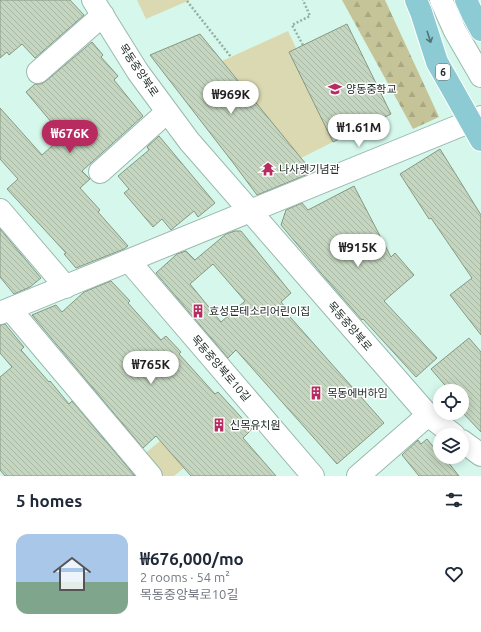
<!DOCTYPE html>
<html lang="en">
<head>
<meta charset="utf-8">
<style>
	body { margin:0; font-family:Ubuntu,"Noto Sans KR",sans-serif; background:#f6f6f7; color:#1f2937; height:100vh; display:flex; flex-direction:column; font-size:15px; white-space:nowrap }
	* { box-sizing:border-box; margin:0 }
	p { font-size:13px; color:#747a83 }
	.icon { flex:none; width:22px; height:22px; fill:none; stroke:currentColor; stroke-width:2; stroke-linecap:round; stroke-linejoin:round }
	.map { position:relative; height:476px; overflow:hidden }
	.panel { display:flex; flex-direction:column; background:#fff; flex:1 }
	.panel>* { flex:none }
	.buttons { position:absolute; left:433px; top:384px; display:grid; gap:8px }
	.buttons a { display:grid; place-items:center; width:36px; height:36px; border-radius:50%; background:#fff; box-shadow:0 2px 10px #0003; font-size:20px }
	.price { position:absolute; translate:-50% -34px; padding:0 9px; border-radius:14px; background:#fff; color:#222; font-size:13px; line-height:26px; filter:drop-shadow(0 1px 2px #0008) }
	.price::after { content:''; position:absolute; left:50%; top:24px; width:12px; height:9px; margin-left:-6px; background:inherit; clip-path:polygon(0 0,100% 0,50% 100%) }
	.price.on { background:#b82b60; color:#fff }
	ul { padding:0; list-style:none }
	li { display:flex; align-items:center; gap:12px; height:100px; padding:0 16px }
	li span { display:grid; place-items:center; flex:none; width:112px; height:80px; border-radius:12px; color:#555 }
	li>.icon { margin-inline-start:auto }
	span .icon { width:48px; height:48px; fill:#fffc; stroke-width:1 }
	li b { font-size:17px }
	h2 { display:flex; justify-content:space-between; align-items:center; height:48px; padding:0 16px; font-size:17px }
	.map>svg:first-child { display:block }
	.forest { fill:url(#forest-firs) }
	.garden { fill:#dbd9b1 }
	.building { fill:url(#building-back-hatch); stroke:#869882; fill-rule:evenodd }
	.lines { fill:none; stroke-linecap:round; stroke-linejoin:round }
	.minor-casing { stroke:#99b9ae; stroke-width:24 }
	.major-casing { stroke:#fff; stroke-width:24 }
	.path { stroke:#94aea4; stroke-width:2.5; stroke-dasharray:2 2; stroke-linecap:butt }
	.minor { stroke:#fff; stroke-width:22 }
	.major { stroke:#8ccbd4; stroke-width:22 }
	.oneway { stroke:#517475 }
	.labels { text-anchor:middle; stroke-width:3; stroke-linejoin:round; paint-order:stroke }
	.shield { fill:#fff; stroke:#636b68; stroke-width:1 }
	.shield-label { font-size:10px; font-weight:bold; fill:#202c28 }
	.street-label { font-size:11px; fill:#202c28; stroke:#fff }
	.poi-label { font-size:11px; fill:#202c28; stroke:#fff; text-anchor:start }
</style>
</head>
<body>
<div class="map">
<svg width="481" height="476" viewBox="0 0 481 476">
	<defs>
		<pattern id="forest-firs" width="22" height="20" patternUnits="userSpaceOnUse"><rect width="22" height="20" fill="#c5c398"/><path d="M5 1l3.5 6h-7zM16 11l3.5 6h-7z" fill="#a9a883"/></pattern>
		<pattern id="building-back-hatch" width="6" height="6" patternUnits="userSpaceOnUse"><rect width="6" height="6" fill="#c4d6bf"/><path d="M-1 5l2 2M0 0l6 6M5-1l2 2" fill="none" stroke="#a8b8a4"/></pattern>
	</defs>
	<rect width="100%" height="100%" fill="#d6f8ec"/>
	<path class="forest" d="M342,0H385L439,117L413,129Z"/>
	<path class="garden" d="M137,0H190L146,19Z
		M288,31L296,48L289,52L333,142L301,158L222,61Z
		M160,441L184,468L174,476H161L143,455Z"/>
	<path class="building" d="M0,0H70L84,15L35,58L22,44L9,55L7,52L0,58Z
		M347,24L391,114L333,142L289,52Z
		M200,34L301,158L313,172L257,195L234,164L150,55Z
		M92,42L103,55L101,57L118,76L114,80L143,116L82,171L90,179L80,188L100,210L98,212L128,246L124,249L76,268L64,254L66,253L7,189L18,179L0,159V108L42,155L63,136L26,92L35,84H41L46,81Z
		M159,136L215,203L198,217L194,211L171,230L162,219L153,227L124,193L129,189L118,176L149,150L147,147Z
		M440,149L481,215V335L450,295L472,278L431,218L429,219L400,174Z
		M354,186L391,257L395,253L414,275L384,301L437,358L416,377L363,319L362,320L321,273L281,225L286,210L302,203L308,210Z
		M0,229L41,278L30,287L14,294L0,277Z
		M235,231H241L291,293L281,302L285,307L283,309L384,423L337,464L236,350L228,358L156,273L177,254L186,251L195,260L226,234ZM213,264L245,301L221,322L190,284Z
		M111,281L130,301L128,303L161,340L166,336L181,352L179,354L215,394L218,392L252,429L243,438L276,476H191L156,436L143,448L32,315L56,305L62,312L84,292Z
		M5,324L24,347L21,350L49,382L50,381L69,404L72,401L135,476H5L0,470V377L12,367L0,353V325Z
		M469,338L481,352V432L462,412V391H450L431,369Z
		M427,439L440,455V457H444L459,476H419L402,455L418,440L421,444Z"/>
	<g class="lines">
		<g class="minor-casing">
			<path id="minor" d="M93,0L138,72L189,141L428,415L454,435
				M441,0L455,31L481,76
				M38,72L103,15
				M100,172L167,112
				M0,210L66,287
				M129,261L313,476
				M10,309L151,476
				M0,313L481,117
				M462,441L481,455
				M358,476L428,415"/>
		</g>
		<g class="major-casing">
			<path id="major" d="M416,0L421,12L437,62L481,140
				M466,0L472,13L481,30"/>
		</g>
		<path class="path" d="M187,1L231,57
			M303,45L292,25L310,16L303,0"/>
		<use href="#minor" class="minor"/>
		<use href="#major" class="major"/>
	</g>
	<defs><path id="oneway-shaft" d="M-6 0H5M1.5-3L5.5 0L1.5 3" fill="none" stroke-width="1.6" stroke-linecap="round" stroke-linejoin="round"/></defs>
	<use class="oneway" href="#oneway-shaft" transform="translate(429 37) rotate(72)"/>
	<defs>
		<g id="school-bare" transform="scale(1.08)"><path d="M0-5L7-2L0 1L-7-2ZM-4 1L0 2.5L4 1V4Q0 6-4 4Z" fill="#b82b60" stroke="#fff" stroke-width="2.5" paint-order="stroke"/></g>
		<g id="temple-bare" transform="scale(1.08)"><path d="M0-6L5-2H3V0L6.5 2.5H4V6H1.5V3h-3V6H-4V2.5H-6.5L-3 0V-2H-5Z" fill="#b82b60" stroke="#fff" stroke-width="2.5" paint-order="stroke"/></g>
		<g id="building-bare" transform="scale(1.08)"><path d="M-4-6H4V6H1V3H-1V6H-4ZM-2.5-4.3h1.7v1.8h-1.7ZM.8-4.3h1.7v1.8H.8ZM-2.5-1h1.7V.8h-1.7ZM.8-1h1.7V.8H.8Z" fill="#b82b60" stroke="#fff" stroke-width="2.5" paint-order="stroke"/></g>
	</defs>
	<g fill-rule="evenodd">
		<use href="#school-bare" x="335" y="89"/>
		<use href="#temple-bare" x="268" y="169"/>
		<use href="#building-bare" x="198" y="311"/>
		<use href="#building-bare" x="316" y="393"/>
		<use href="#building-bare" x="219" y="425"/>
	</g>
	<g class="labels">
		<rect class="shield" x="436" y="64" width="14" height="16" rx="3"/>
		<g class="shield-label">
			<text x="443" y="76">6</text>
		</g>
		<g class="street-label">
			<text transform="translate(139 70) rotate(56)" y="4">목동중앙북로</text>
			<text transform="translate(350 326) rotate(49)" y="4">목동중앙북로</text>
			<text transform="translate(221 368) rotate(49)" y="4">목동중앙북로10길</text>
		</g>
		<g class="poi-label">
			<text x="346" y="93">양동중학교</text>
			<text x="279" y="173">나사렛기념관</text>
			<text x="209" y="315">효성몬테소리어린이집</text>
			<text x="327" y="397">목동에버하임</text>
			<text x="230" y="429">신목유치원</text>
		</g>
	</g>
</svg>
<div class="buttons">
<a><svg class="icon" aria-label="locate" viewBox="0 0 24 24"><circle cx="12" cy="12" r="6"/><path d="M12 2v4M12 18v4M2 12h4M18 12h4"/></svg></a>
<a><svg class="icon" aria-label="layers" viewBox="0 0 24 24"><path d="M12 4l9 5-9 5-9-5zM3 14l9 5 9-5"/></svg></a>
</div>
<b class="price" style="left:231px;top:115px">₩969K</b>
<b class="price" style="left:359px;top:148px">₩1.61M</b>
<b class="price on" style="left:70px;top:154px">₩676K</b>
<b class="price" style="left:358px;top:268px">₩915K</b>
<b class="price" style="left:151px;top:385px">₩765K</b>
</div>
<section class="panel">
<h2>5 homes<svg class="icon" aria-label="filters" viewBox="0 0 24 24"><path d="M4 7h16M4 17h16"/><circle cx="9" cy="7" r="2"/><circle cx="15" cy="17" r="2"/></svg></h2>
<ul>
<li><span style="background:linear-gradient(#a9c7e8 60%,#7fa58c 0)"><svg class="icon" aria-label="home" viewBox="0 0 24 24"><path d="M3 11l9-7 9 7M6 9v11h12V9"/></svg></span><div><b>₩676,000/mo</b><p>2 rooms · 54 m²</p><p>목동중앙북로10길</p></div><svg class="icon" aria-label="heart" viewBox="0 0 24 24"><path d="M12 20l-8-8c-3-5 5-10 8-4 3-6 11-1 8 4z"/></svg></li>
</ul>
</section>
</body>
</html>
